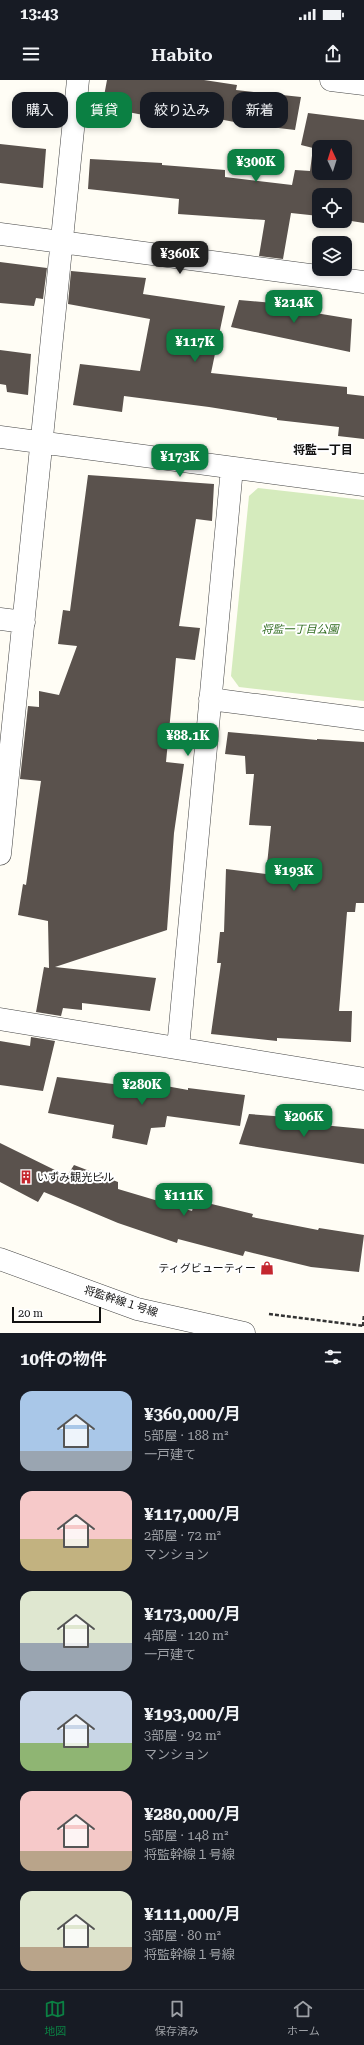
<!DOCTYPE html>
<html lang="ja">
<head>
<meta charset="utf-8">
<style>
	body { margin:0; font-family:"Roboto Serif","Noto Sans JP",serif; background:#242831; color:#f1f3f6; height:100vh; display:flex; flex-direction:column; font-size:15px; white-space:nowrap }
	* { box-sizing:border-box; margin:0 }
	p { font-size:13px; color:#9ea1a6 }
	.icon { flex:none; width:22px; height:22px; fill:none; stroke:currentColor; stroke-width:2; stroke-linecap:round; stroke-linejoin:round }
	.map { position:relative; height:1253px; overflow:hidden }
	.sheet { display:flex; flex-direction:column; background:#171b24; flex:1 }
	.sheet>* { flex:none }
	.guide { position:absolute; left:12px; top:12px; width:340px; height:36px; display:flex; gap:8px }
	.needle { width:26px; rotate:356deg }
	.controls { position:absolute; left:312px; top:60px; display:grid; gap:8px }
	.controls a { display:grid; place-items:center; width:40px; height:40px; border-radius:8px; background:#171b24; box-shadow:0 2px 6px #0003; font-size:20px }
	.scale { position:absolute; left:12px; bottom:10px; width:89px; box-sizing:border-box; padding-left:4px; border:2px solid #111; border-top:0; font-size:11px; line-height:14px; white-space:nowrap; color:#111; -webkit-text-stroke:3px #fff; paint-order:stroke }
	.price { position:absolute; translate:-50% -34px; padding:0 9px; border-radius:8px; background:#0b8043; color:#fff; font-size:13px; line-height:26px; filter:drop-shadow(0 1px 2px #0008) }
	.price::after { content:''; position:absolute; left:50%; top:24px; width:12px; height:9px; margin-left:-6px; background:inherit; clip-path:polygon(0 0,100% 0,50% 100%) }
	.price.on { background:#222; color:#fff }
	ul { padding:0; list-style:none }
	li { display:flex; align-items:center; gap:12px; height:100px; padding:0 20px }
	li span { display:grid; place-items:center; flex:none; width:112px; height:80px; border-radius:12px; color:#555 }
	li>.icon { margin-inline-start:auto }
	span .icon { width:48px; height:48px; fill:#fffc; stroke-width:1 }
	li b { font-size:17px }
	h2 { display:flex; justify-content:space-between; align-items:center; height:48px; padding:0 20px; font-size:17px }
	.tag { padding:0 14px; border-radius:12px; background:#171b24; box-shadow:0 2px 6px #0003; font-size:14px; line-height:36px }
	.tag.on { background:#0b8043; color:#fff }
	.status { display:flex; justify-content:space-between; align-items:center; height:28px; padding:0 20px; background:#171b24; direction:ltr }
	.status svg { height:11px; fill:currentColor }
	header { display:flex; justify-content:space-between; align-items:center; height:52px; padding:0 20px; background:#171b24; font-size:18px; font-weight:600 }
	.tabs { display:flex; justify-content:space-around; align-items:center; height:56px; border-top:1px solid #363941; background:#171b24; font-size:11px; color:#9ea1a6 }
	.tabs a { display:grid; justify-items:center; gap:2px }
	.tabs .on { color:#0b8043 }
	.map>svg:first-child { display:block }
	.green { fill:#d5ebbd }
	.building { fill:#5a524d; fill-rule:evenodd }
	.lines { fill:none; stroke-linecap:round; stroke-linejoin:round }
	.minor-casing { stroke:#444; stroke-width:23 }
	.path { stroke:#333; stroke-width:2.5; stroke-dasharray:4 2; stroke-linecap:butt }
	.minor { stroke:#fff; stroke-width:22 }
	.labels { text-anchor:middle; stroke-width:4; stroke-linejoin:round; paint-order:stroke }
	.park-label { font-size:11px; font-style:italic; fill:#2f6b1f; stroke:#fff }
	.poi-label { font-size:11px; fill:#111; stroke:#fff; text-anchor:start }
	.street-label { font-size:11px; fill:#111; stroke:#fff }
	.neighbourhood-label { font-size:12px; font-weight:bold; fill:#111; stroke:#fff }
</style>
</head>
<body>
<div class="status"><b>13:43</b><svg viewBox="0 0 49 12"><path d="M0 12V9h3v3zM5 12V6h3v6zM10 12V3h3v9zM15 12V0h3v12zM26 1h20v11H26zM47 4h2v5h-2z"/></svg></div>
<header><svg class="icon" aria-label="menu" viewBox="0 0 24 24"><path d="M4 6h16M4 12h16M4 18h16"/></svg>Habito<svg class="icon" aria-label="share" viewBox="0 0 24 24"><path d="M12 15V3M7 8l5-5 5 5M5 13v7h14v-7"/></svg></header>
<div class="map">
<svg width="364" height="1253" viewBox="0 0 364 1253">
	<rect width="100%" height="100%" fill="#fffdf5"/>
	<path class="green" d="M258,408L364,420V621L239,607L231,596L249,416Z"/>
	<path class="building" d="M107,0H204L237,5L236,10L301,17L295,50L245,44L166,29L164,39L102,27Z
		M308,33L364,40V143L345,140V115H319V136L291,133L283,179L259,176L265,140L178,134L179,119L88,109L90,79L162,83V85L225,90V97L292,105L295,90L310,91L313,68L301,65ZM319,67H345V93H319Z
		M0,64L46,69L43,108L0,103Z
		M0,182L47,188L43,219L36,218L34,226L0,223Z
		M71,191L146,198L143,214L225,226L211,293L347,307V314L364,316V359L338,356L339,347L277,340V338L209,327L124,316L122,332L73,325L80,284L140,291L150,239L68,224Z
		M239,220L285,224V228L352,239L350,272L231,247Z
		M0,270L31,274L28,315L7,312L6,305L0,304Z
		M88,395L214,404L212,441L196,439L179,546L200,548L195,580L176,578L166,682L184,684L174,753L167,850L55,887L156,898L150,931L82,923V930L63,928L61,936L36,932L44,887L49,888L48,841L18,835L23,804L26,805L41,701L20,699L28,626L39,627V611L59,615L77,566L58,564L63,530L70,531Z
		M228,652L317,660V659L364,662V823H356L355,832H347L339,931H352L351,962L277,958V961L211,954L221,883H217L220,852H224L226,789L266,794L271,746L249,745L254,694H246L245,676L225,674Z
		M31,957L55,961L43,1011L0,1005V961L30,966Z
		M57,997L121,1005L122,998L188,1010V1008L245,1015L240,1046L167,1036L165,1047L151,1048L147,1065L112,1058L114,1045L48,1033Z
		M249,1034L313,1039L312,1044L364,1049V1084L239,1064Z
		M0,1063L67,1096L74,1085L118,1102V1109L192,1131L195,1120L253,1134L252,1137L318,1150L319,1148L364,1155L359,1192L311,1187L245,1171L243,1176L178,1159L177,1163L118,1143L44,1112L38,1122L0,1102Z"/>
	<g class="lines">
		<g class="minor-casing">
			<path id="minor" d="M331,0L364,4
				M0,154L364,202
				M0,357L364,405
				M0,539L24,542
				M210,619L364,639
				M0,774L78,0
				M0,939L364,999
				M178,968L232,388
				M0,1179L137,1229L244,1253"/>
		</g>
		<path class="path" d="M269,1234L364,1246
			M363,1246L364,1234"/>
		<use href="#minor" class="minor"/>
	</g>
	<defs>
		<g id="building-bare" transform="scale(1.08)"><path d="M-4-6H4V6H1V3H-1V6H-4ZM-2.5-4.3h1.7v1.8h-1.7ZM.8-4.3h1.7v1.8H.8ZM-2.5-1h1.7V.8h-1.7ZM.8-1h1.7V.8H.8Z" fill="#c4262e" stroke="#fff" stroke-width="2.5" paint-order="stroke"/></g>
		<g id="shop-bare" transform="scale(1.08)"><path d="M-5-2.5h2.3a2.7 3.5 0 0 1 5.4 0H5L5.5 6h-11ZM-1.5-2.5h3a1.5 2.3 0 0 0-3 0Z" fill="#c4262e" stroke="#fff" stroke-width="2.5" paint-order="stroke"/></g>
	</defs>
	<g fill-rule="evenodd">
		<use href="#building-bare" x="26" y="1097"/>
		<use href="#shop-bare" x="267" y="1188"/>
	</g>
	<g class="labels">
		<g class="park-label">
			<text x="300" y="553">将監一丁目公園</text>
		</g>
		<g class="poi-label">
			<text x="37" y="1101">いずみ観光ビル</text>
			<text x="256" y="1192" text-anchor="end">ティグビューティー</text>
		</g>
		<g class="street-label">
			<text transform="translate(121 1221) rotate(18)" y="4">将監幹線１号線</text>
		</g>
		<g class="neighbourhood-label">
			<text x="323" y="374">将監一丁目</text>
		</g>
	</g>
</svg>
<div class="controls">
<a><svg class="needle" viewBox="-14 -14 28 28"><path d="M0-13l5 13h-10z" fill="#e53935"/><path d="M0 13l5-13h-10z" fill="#9ea1a6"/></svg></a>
<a><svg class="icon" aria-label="locate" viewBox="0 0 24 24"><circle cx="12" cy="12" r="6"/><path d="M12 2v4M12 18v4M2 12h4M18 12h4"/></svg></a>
<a><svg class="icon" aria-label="layers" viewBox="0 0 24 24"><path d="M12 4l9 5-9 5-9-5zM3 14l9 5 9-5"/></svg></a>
</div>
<div class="scale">20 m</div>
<b class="price" style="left:256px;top:103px">¥300K</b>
<b class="price on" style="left:180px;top:195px">¥360K</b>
<b class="price" style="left:294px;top:244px">¥214K</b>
<b class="price" style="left:195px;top:283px">¥117K</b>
<b class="price" style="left:180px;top:398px">¥173K</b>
<b class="price" style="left:188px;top:677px">¥88.1K</b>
<b class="price" style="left:294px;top:812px">¥193K</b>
<b class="price" style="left:142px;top:1026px">¥280K</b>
<b class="price" style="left:304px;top:1058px">¥206K</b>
<b class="price" style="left:184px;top:1137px">¥111K</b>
<div class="guide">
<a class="tag">購入</a>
<a class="tag on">賃貸</a>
<a class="tag">絞り込み</a>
<a class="tag">新着</a>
</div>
</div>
<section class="sheet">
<h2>10件の物件<svg class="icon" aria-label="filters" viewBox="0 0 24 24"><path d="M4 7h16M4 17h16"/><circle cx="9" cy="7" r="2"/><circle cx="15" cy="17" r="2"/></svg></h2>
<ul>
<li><span style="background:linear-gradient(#a9c7e8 75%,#9aa5b1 0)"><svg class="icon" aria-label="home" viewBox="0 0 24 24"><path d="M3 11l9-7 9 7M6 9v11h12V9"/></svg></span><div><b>¥360,000/月</b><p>5部屋 · 188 m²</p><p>一戸建て</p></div></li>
<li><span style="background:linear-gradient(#f6c9c9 60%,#c2b280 0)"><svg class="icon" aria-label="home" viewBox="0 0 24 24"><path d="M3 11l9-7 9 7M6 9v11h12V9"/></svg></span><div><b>¥117,000/月</b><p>2部屋 · 72 m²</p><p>マンション</p></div></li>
<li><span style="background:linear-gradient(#dfe7d0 65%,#9aa5b1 0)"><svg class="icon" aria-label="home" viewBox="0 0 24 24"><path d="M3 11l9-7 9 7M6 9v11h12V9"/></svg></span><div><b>¥173,000/月</b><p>4部屋 · 120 m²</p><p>一戸建て</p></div></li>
<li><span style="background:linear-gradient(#c9d6e8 65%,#8fb573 0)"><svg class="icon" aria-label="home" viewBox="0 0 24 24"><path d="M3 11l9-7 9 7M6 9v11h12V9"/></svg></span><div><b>¥193,000/月</b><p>3部屋 · 92 m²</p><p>マンション</p></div></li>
<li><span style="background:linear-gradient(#f6c9c9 75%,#b9a48a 0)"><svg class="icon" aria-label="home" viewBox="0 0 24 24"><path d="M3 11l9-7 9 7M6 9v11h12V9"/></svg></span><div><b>¥280,000/月</b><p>5部屋 · 148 m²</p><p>将監幹線１号線</p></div></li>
<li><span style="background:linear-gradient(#dfe7d0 70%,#b9a48a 0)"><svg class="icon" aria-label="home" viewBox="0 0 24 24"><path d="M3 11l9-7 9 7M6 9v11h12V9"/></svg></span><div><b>¥111,000/月</b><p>3部屋 · 80 m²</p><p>将監幹線１号線</p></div></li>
</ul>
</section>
<nav class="tabs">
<a class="on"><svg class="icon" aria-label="map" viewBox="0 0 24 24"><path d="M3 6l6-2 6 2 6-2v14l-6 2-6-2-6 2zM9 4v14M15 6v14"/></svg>地図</a>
<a><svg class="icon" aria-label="saved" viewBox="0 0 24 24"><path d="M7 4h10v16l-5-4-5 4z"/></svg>保存済み</a>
<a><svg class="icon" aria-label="home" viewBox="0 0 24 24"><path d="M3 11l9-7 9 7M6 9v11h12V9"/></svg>ホーム</a>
</nav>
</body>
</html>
